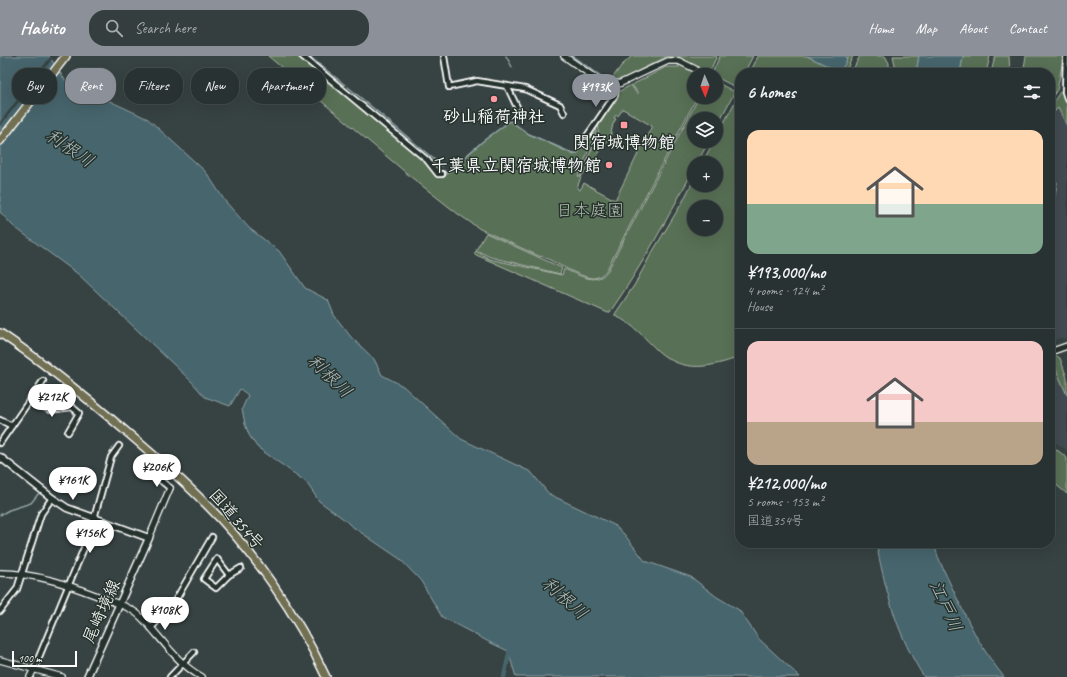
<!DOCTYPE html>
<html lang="en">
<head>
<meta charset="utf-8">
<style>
	body { margin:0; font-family:Caveat,"Klee One",sans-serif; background:#353e3e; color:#f1f3f6; height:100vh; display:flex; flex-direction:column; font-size:15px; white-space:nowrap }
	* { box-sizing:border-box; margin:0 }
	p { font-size:13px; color:#a5aaac }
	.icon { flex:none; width:22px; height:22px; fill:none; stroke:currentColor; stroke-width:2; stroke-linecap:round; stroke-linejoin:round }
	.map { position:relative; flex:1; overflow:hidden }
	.drawer { position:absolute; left:735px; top:12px; width:320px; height:480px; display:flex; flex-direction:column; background:#293232; border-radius:16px; box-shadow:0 4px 16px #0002,0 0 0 1px #454d4d }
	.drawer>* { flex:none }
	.hud { position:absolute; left:12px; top:12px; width:380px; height:36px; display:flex; gap:8px }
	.needle { width:26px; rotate:178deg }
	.controls { position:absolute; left:687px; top:12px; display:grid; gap:8px }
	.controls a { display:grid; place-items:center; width:36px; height:36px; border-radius:50%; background:#293232; box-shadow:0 4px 16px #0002,0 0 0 1px #454d4d; font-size:20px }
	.scale { position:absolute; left:12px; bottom:10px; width:65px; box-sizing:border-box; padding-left:4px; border:2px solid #fff; border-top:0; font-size:11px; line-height:14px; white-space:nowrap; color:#fff; -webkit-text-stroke:3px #26332d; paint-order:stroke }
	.price { position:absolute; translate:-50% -34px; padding:0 9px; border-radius:14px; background:#fff; color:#222; font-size:13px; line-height:26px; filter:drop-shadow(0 1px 2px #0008) }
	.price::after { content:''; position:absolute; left:50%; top:24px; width:12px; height:9px; margin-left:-6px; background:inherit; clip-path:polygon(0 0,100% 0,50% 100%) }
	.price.active { background:#8c9099; color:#fff }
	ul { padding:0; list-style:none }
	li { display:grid; align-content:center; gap:8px; height:212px; padding:0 12px }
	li+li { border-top:1px solid #454d4d }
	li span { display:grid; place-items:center; height:124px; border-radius:12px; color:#555 }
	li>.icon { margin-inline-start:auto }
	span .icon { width:72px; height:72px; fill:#fffc; stroke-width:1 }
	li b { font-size:17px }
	h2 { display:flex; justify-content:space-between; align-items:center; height:48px; padding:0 12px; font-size:17px }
	.pill { padding:0 14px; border-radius:16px; background:#293232; box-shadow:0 4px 16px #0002,0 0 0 1px #454d4d; font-size:14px; line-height:36px }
	.pill.active { background:#8c9099; color:#fff }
	header { display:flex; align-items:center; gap:24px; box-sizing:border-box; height:56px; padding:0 20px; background:#8c9099; color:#fff }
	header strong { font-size:19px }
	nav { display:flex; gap:22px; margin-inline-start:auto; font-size:14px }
	.search { width:280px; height:36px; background:#353e3e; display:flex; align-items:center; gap:10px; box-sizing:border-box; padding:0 14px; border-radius:16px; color:#a5aaac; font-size:15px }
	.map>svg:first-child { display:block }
	.built { fill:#434c51 }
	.green { fill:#597055; stroke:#acb8aa; fill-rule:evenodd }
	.water { fill:#46656d; stroke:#90a3a7 }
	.pier { fill:#374242 }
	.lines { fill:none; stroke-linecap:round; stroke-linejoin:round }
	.stream { stroke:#90a3a7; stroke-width:1.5 }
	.canal { stroke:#46656d; stroke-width:4.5 }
	.minor-casing { stroke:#fff; stroke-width:8 }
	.tertiary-casing { stroke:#fff; stroke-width:8 }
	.secondary-casing { stroke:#fff; stroke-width:9 }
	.primary-casing { stroke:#fff; stroke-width:10 }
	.trunk-casing { stroke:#fff; stroke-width:10 }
	.minor { stroke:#26332d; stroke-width:4.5 }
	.tertiary { stroke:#26332d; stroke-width:5.5 }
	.secondary { stroke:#26332d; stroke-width:6 }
	.primary { stroke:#716f52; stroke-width:7 }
	.trunk { stroke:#716f52; stroke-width:7 }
	.poi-dot { fill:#ff9aa2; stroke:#26332d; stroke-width:1.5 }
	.labels { text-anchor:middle; stroke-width:3; stroke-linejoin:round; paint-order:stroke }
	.poi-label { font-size:17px; font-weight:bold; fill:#fff; stroke:#26332d }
	.park-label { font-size:17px; fill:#b4bfb2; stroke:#26332d }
	.street-label { font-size:17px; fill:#fff; stroke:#26332d }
	.water-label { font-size:18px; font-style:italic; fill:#acbabd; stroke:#26332d }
</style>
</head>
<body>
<header>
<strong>Habito</strong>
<div class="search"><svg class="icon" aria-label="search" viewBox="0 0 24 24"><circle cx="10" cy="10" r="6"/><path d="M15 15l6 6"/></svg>Search here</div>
<nav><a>Home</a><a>Map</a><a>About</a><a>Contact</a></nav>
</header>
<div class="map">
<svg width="1067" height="621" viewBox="0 0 1067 621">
	<rect width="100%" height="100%" fill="#374242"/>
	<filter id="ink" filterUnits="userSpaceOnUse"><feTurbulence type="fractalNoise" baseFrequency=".025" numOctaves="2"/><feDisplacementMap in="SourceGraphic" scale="8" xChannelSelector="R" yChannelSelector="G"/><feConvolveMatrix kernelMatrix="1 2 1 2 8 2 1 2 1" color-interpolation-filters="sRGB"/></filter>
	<g filter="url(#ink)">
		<path class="built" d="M1058,51L1067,70V283L1060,282L1054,284L1050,292V60Z
			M1053,298L1060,302L1067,322V395L1050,382V299Z"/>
		<path class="green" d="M268,0H300L425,104L436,118L445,120L483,85L510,65L529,78L574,99L578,97L597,70L596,77L578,120L580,121L598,78L599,66L601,63L620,35L631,29L637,38L638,37L632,29L666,11H679L673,1H666L622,23L611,24L621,10L632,0H717L708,19H694V41H697L607,213C604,218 600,221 594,222C583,223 553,205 542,200L541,201L480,173L458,158L411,121ZM623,53L652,70L615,144L584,127L580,134L577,132L581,121L610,82L613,68L616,63L614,62L616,59L618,60Z
			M720,0H753L744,17H740V25L737,32L716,21V19H714L713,15Z
			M758,0H807L840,16L849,0H853L845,17H750Z
			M860,0H885L889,7V17H851Z
			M893,0H919L916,17H894L895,9Z
			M963,0H990L986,17H960Z
			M995,0H1009L1010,17H991Z
			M1026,0H1064L1057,34L1050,44V17H1023Z
			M716,26L735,36L716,71V63H694V85H709L697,107H694V113C668,161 642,210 610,256L608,257L474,198L476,195L489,203L562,219L564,213C579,219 597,231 608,214L699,41H716Z
			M1060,36L1063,37L1067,47V70L1058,52L1050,60V51Z
			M739,38L740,39V301C711,311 684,318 658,295C645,283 633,267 615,260V258L635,228L650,200L683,145L694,123V129H716V107H702L714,85H716V82ZM694,151H716V173H694Z
			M1057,126L1051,163L1050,181V128Z
			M486,177L562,212L560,218L490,201L476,194Z
			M1053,298L1060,302L1067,322V339L1054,309L1050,307V299Z
			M1050,388L1067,402V438L1054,427L1050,421Z"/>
		<path class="water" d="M0,0H49L65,24L148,63L206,116L225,145L249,172L279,195L305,232L328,244L334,259L351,281L374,303L382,319L403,330L461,383L531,416L549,438L614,469L624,478L645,505L691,521L717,541L739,554L759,583L800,621H516L508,595L489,586L442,561L421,525L400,503L350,469L345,464L319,445L306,426L257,391L249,379L245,368L242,353L248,339L240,333L230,350L205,341L191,325L78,218L13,170L0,156Z
			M807,0H847L846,6L840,16Z
			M919,0H963L960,17H916Z
			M876,487H934C938,505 948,522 955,538C970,570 982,594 1004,621H924C897,579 886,536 876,487Z"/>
		<path class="pier" d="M51,0L53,2L0,70V66Z"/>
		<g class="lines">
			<path class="stream" d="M309,0L345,29
				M506,0L512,11
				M572,0L604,22
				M348,31L442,110
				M444,119L483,85L510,65L529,78L574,98L577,97L593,76
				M0,459L9,454L31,447L39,437"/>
			<path class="canal" d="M504,621L510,593"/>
			<g class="minor-casing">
				<path id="minor" d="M302,0L427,104L438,118H442
					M444,0L449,31L477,25L525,33L560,49L564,57
					M1066,0L1065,36L1067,42
					M507,30L517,51
					M587,80L615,39L616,28
					M29,344L50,354L72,351L79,357L68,376
					M0,364L12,370
					M0,387L43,325
					M154,419L170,432
					M229,519L217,503L204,523L216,532L229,519L241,512
					M0,555L17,533L41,458L52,442
					M151,572L175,545L212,481
					M34,613L86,487L93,466L111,401L119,390
					M170,621L194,596"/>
			</g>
			<g class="tertiary-casing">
				<path id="tertiary" d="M564,0L598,24L612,29L621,27L668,5H679L695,13
					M1050,296L1067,290
					M149,482L170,432
					M0,517C37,517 69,529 103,542C116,547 131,551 141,561C161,581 177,608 202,621
					M0,604L62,621
					M30,621L34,613"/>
			</g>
			<g class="secondary-casing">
				<path id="secondary" d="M0,401L52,442L67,452L149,482L87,621"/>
			</g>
			<g class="primary-casing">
				<path id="primary" d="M0,85L66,0"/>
			</g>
			<g class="trunk-casing">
				<path id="trunk" d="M0,277C45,307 87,342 129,378C155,400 181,423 205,447C253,494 298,560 326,621"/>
			</g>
			<use href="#minor" class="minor"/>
			<use href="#tertiary" class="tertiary"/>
			<use href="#secondary" class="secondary"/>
			<use href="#primary" class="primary"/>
			<use href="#trunk" class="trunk"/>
		</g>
	</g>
	<g class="poi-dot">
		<circle cx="494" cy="43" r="4"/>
		<rect x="620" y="65" width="8" height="8" rx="2"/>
		<circle cx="609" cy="109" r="4"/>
	</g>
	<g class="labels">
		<g class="poi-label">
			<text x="494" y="66">砂山稲荷神社</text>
			<text x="624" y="92">関宿城博物館</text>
			<text x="601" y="115" text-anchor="end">千葉県立関宿城博物館</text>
		</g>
		<g class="park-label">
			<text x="590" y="160">日本庭園</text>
		</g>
		<g class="street-label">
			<text transform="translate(237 463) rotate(49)" y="6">国道354号</text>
			<text transform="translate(101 555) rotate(-66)" y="6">尾崎境線</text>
		</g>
		<g class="water-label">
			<text transform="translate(70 92) rotate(34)" y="6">利根川</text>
			<text transform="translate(330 320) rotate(44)" y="6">利根川</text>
			<text transform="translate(565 542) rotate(42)" y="6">利根川</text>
			<text transform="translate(946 550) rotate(66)" y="6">江戸川</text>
		</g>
	</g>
</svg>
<div class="controls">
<a><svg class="needle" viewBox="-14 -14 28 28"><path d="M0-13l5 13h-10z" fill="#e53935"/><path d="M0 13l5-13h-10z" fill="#a5aaac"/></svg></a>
<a><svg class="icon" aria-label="layers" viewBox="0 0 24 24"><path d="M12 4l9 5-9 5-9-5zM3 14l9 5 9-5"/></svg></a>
<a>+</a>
<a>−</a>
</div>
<div class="scale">100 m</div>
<b class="price active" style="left:596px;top:52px">¥193K</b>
<b class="price" style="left:52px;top:362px">¥212K</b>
<b class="price" style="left:157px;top:432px">¥206K</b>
<b class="price" style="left:73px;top:445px">¥161K</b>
<b class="price" style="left:90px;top:498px">¥156K</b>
<b class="price" style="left:165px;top:575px">¥108K</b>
<div class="hud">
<a class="pill">Buy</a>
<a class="pill active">Rent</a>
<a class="pill">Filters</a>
<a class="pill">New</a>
<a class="pill">Apartment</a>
</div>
<section class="drawer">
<h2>6 homes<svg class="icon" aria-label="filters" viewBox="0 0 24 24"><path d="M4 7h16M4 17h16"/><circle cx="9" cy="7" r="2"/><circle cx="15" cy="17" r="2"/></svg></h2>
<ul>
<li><span style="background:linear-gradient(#ffd9b3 60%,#7fa58c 0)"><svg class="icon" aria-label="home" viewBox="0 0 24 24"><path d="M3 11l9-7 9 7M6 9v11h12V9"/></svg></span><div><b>¥193,000/mo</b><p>4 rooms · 124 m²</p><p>House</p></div></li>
<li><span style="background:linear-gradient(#f6c9c9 65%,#b9a48a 0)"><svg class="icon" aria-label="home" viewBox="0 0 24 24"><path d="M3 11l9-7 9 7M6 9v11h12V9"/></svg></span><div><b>¥212,000/mo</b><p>5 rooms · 153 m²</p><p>国道354号</p></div></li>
</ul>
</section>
</div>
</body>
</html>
